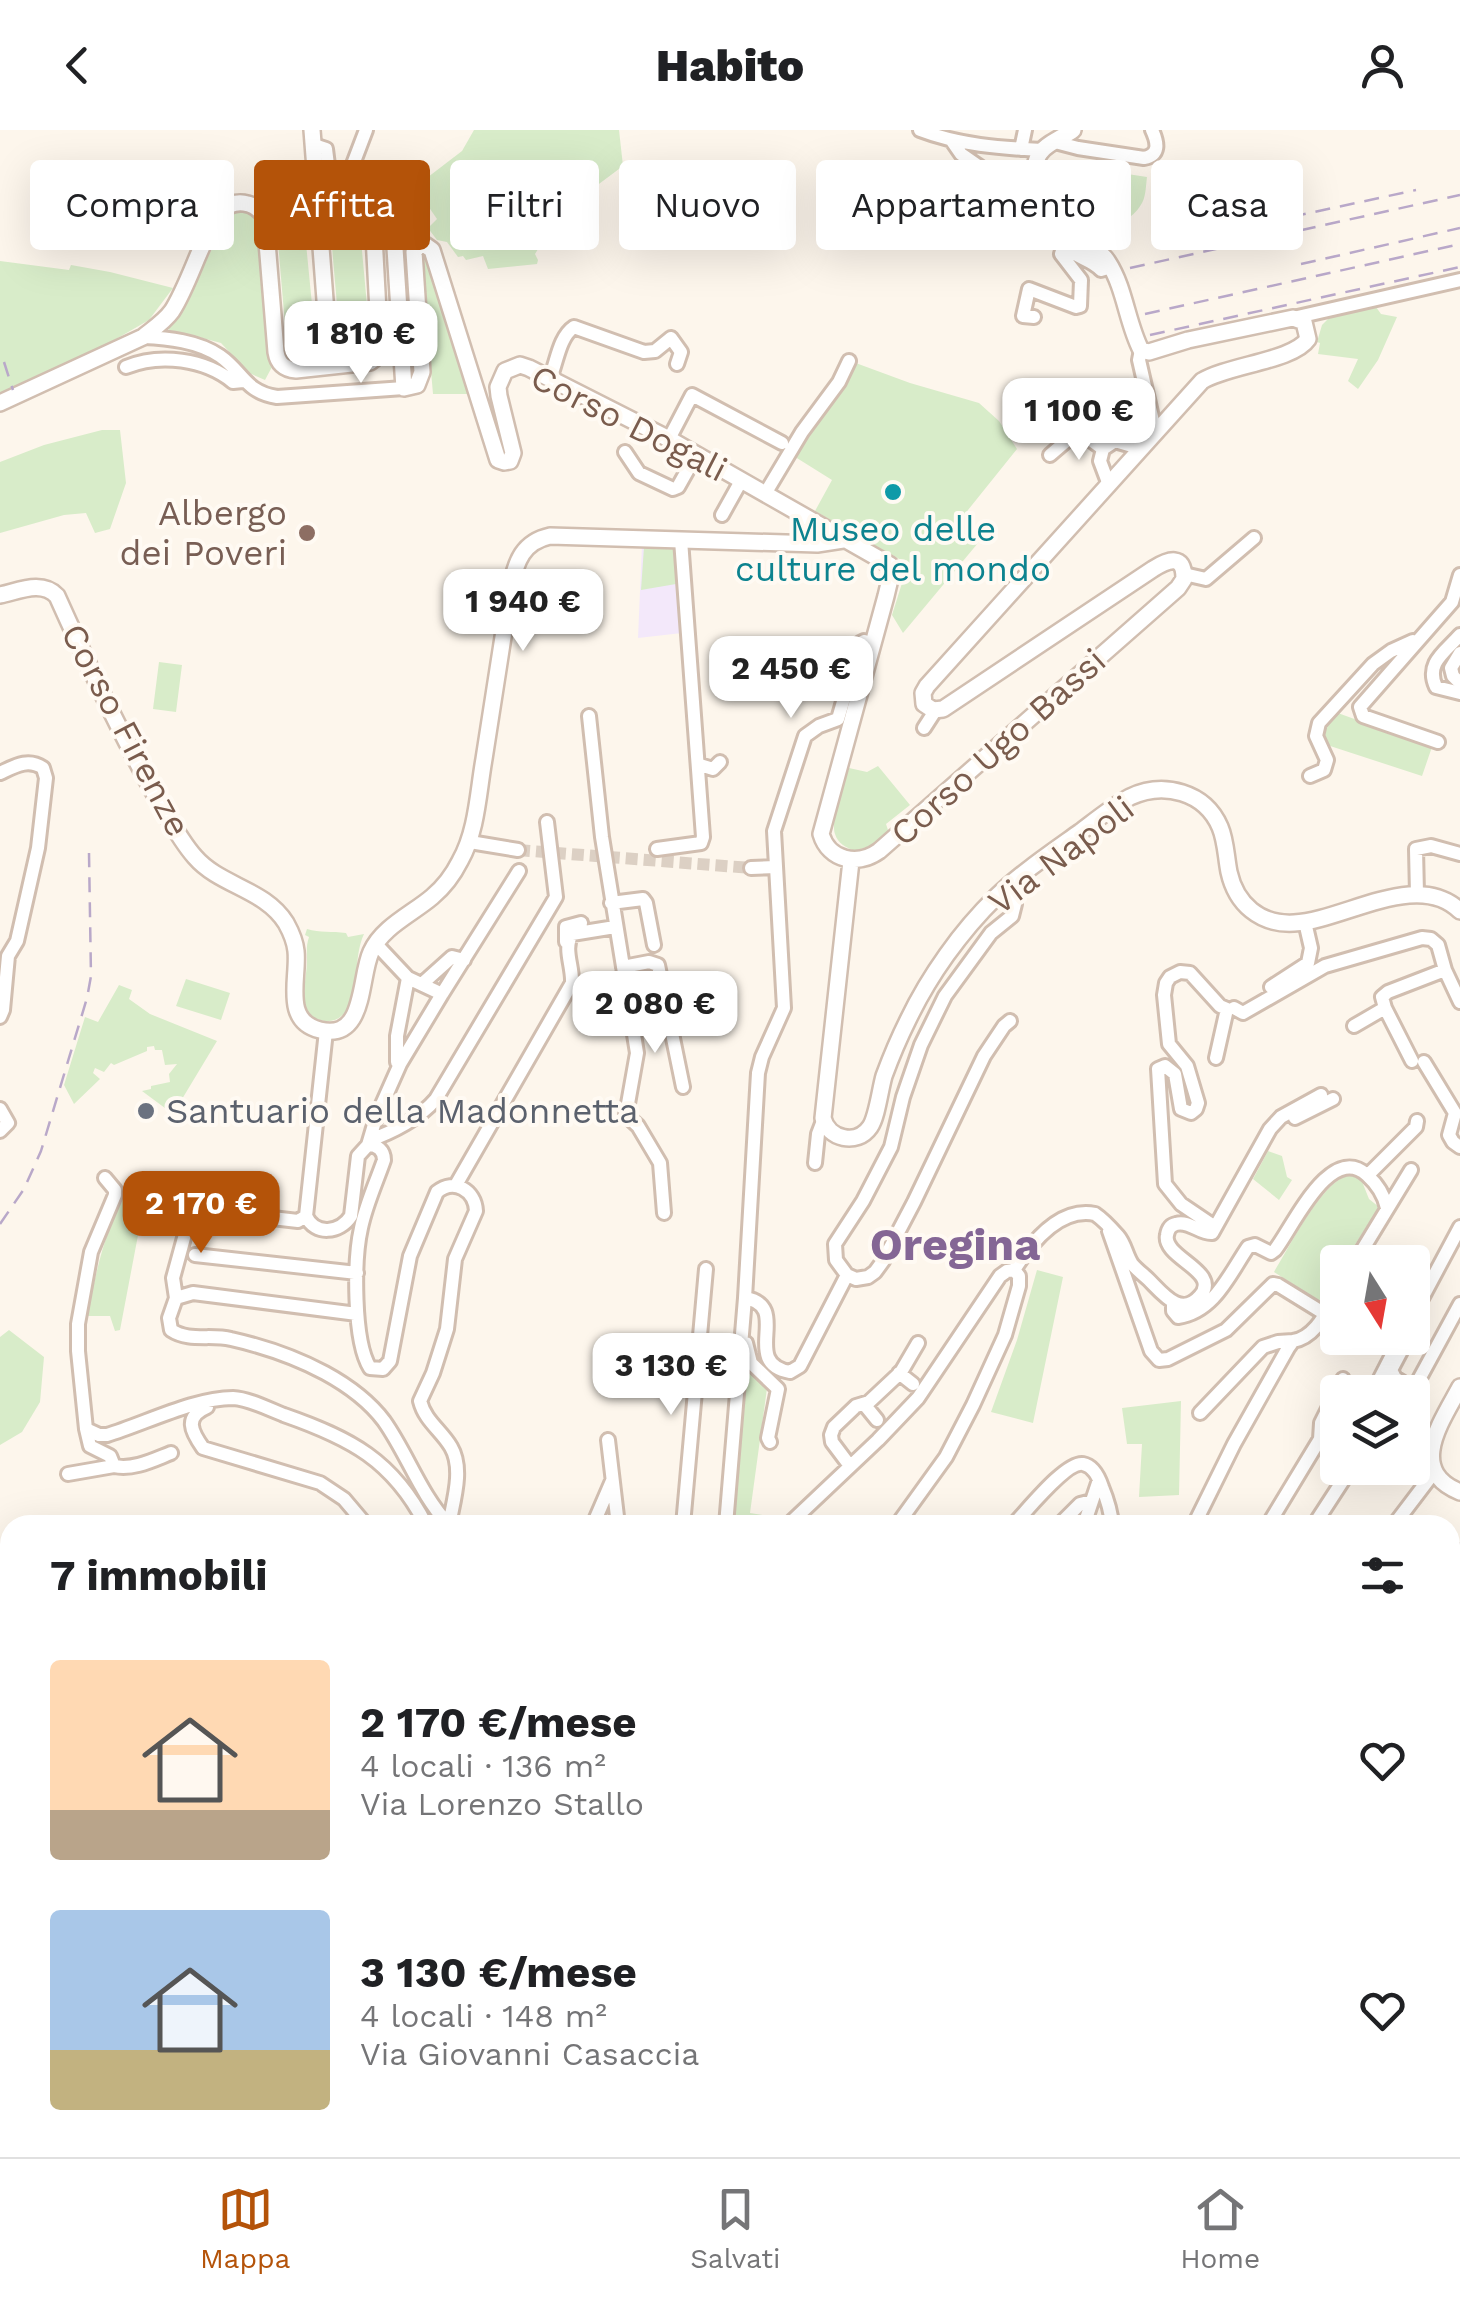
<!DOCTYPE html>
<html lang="it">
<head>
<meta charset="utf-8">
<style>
	body { margin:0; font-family:"Work Sans",sans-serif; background:#f6f6f6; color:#202124; height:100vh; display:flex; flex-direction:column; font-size:38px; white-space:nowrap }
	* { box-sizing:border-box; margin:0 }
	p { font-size:32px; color:#757577 }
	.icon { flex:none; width:55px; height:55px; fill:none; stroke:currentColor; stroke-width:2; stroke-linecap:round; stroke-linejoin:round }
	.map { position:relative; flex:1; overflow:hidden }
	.side { position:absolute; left:0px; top:1385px; width:1460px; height:642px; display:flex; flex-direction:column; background:#fff; border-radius:30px 30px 0 0; box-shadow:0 10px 40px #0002 }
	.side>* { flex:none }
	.banner { position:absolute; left:30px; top:30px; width:1400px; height:90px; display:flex; gap:20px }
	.needle { width:65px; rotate:169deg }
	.controls { position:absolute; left:1320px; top:1115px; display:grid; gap:20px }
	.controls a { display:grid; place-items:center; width:110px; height:110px; border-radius:10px; background:#fff; box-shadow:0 10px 40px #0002; font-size:50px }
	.price { position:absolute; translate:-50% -85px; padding:0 22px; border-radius:20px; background:#fff; color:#222; font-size:32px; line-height:65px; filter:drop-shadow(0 2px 5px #0008) }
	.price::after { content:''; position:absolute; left:50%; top:60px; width:30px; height:22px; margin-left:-15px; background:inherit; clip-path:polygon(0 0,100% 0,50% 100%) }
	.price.active { background:#b45309; color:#fff }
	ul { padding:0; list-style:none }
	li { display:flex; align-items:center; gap:30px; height:250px; padding:0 50px }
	li span { display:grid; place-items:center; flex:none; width:280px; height:200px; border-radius:10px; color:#555 }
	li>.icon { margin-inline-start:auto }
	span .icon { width:120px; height:120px; fill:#fffc; stroke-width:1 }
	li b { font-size:42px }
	h2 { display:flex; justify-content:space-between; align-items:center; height:120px; padding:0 50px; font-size:42px }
	.chip { padding:0 35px; border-radius:10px; background:#fff; box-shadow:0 10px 40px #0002; font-size:35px; line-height:90px }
	.chip.active { background:#b45309; color:#fff }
	header { display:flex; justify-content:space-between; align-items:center; height:130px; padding:0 50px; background:#fff; font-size:45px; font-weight:800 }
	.tab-bar { display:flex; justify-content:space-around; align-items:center; height:140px; border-top:2px solid #e0e0e0; background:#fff; font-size:28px; color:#757577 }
	.tab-bar a { display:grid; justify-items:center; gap:5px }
	.tab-bar .active { color:#b45309 }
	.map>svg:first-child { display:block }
	.education { fill:#f3e8fa }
	.green { fill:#d8ecc9 }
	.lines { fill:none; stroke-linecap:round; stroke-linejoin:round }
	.stream { stroke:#a5d3da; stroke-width:2.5 }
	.minor-tunnel { stroke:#dcd0c4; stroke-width:12; stroke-dasharray:12 6; stroke-linecap:butt }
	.minor-casing { stroke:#d1beb0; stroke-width:18 }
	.tertiary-casing { stroke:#d1beb0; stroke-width:20 }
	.minor { stroke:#fff; stroke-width:12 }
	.tertiary { stroke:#fff; stroke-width:15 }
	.rail { stroke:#b9a8c9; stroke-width:2.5; stroke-dasharray:15 10; stroke-linecap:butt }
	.culture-dot { fill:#0f9aa8; stroke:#fffaf3; stroke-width:4 }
	.education-dot { fill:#8d6e63; stroke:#fffaf3; stroke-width:4 }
	.worship-dot { fill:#6b7280; stroke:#fffaf3; stroke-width:4 }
	.labels { text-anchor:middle; stroke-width:8; stroke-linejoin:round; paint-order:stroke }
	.street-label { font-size:35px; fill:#7a5c4d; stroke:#fffaf3 }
	.education-label { font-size:35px; fill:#785e54; stroke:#fffaf3; text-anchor:end }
	.culture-label { font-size:35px; fill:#0d838f; stroke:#fffaf3 }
	.worship-label { font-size:35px; fill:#5b616d; stroke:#fffaf3; text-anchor:start }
	.district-label { font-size:45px; font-weight:bold; fill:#846695; stroke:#fffaf3 }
</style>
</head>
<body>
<header><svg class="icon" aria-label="back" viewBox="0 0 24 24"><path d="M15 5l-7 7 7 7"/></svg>Habito<svg class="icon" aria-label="person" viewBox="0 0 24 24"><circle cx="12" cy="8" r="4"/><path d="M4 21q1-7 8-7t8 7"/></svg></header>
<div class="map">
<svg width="1460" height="2027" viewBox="0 0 1460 2027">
	<rect width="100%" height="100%" fill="#fdf6ec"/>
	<path class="education" d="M642,415L675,416L682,503L638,508Z"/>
	<path class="green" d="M474,0H619L623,36L560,83L564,91L561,94L563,97L551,110L543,111L535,124L538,130L537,134L488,139L483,126L466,130L463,126L458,127L447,112L437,110L428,98L437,89L415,57L462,21Z
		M1055,33L1147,47C1146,54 1146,64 1143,71C1124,111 1059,98 1053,56C1052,49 1054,40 1055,33Z
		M272,70L303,83L316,215L313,224L305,229L291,226L287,218L278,112L268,74Z
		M328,71C341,72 352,76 359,88L371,219C360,224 355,224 344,218L340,209Z
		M242,81L252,84L259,93L266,206L273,235L265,250L249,243L221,213L187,204L173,205L167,197L177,185L228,89L236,82Z
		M425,125L427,135L469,264H433L421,126Z
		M0,131L69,140L71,135L110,142L173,158L149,190L104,216L0,263Z
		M1376,177L1381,184L1397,187L1378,230L1358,259L1348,251L1358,229L1318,224L1320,213L1317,212L1322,195L1330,187Z
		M853,232L910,253L979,273L999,291L1017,319L964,385L983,407L903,503L892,485L908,434L815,381L832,350L792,325Z
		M102,300H120L126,353L110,399L95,403L86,383L64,385L0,403V332L44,315Z
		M644,417L673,418L676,454L641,460Z
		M159,532L182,535L176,582L153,579Z
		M1335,582L1432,617L1422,646L1324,614C1320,603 1326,589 1335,582Z
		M878,636L910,675L886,694L889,703L870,716L854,721C846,717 838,714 835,704C830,690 845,653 849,638L867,642Z
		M307,799C320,803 332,801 346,803L348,807L364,804C353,827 360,862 346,881C341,888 334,892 325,891C294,888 307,850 307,831C307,821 306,816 309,807L305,805Z
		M186,849L230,863L221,890L176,876Z
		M119,855L132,860L129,869L150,884L217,911L173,984L142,961L151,959V956L170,952L169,944L177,934L165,935L162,920H155L154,916L147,917V921L114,935L111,933L104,942L95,938L93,943L100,949L74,974L64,955L85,887L98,892Z
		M1268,1021L1282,1026L1287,1047L1292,1050L1279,1070L1253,1049Z
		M1349,1045L1361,1049L1369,1069L1379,1077L1344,1132H1338L1337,1142L1319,1171L1274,1142C1289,1118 1322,1051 1349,1045Z
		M129,1059L143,1067L145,1077L139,1100L120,1200L115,1201L110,1186H87C96,1143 105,1096 129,1059Z
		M1037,1140L1063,1147L1033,1293L991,1282L1017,1210Z
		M9,1200L44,1227L40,1272L22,1302L0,1315V1207Z
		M745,1230L768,1251L750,1383L782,1388L775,1395H729Z
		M1181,1271L1179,1365L1139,1367L1142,1314H1127L1122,1278Z
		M1460,1766V1990L1450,1993V1776Z
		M83,2018H261L267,2027H88Z
		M273,2018H492L502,2027H279Z
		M834,2018H1153L1160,2027H821Z
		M1260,2018H1388L1363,2027H1239Z"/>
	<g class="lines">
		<path class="stream" d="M663,2027L664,2018"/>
		<path class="minor-tunnel" d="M518,720L751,738"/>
		<g class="minor-casing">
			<path id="minor" d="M920,0C959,15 1000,18 1042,20
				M952,11L961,24L1036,76
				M1055,12L1078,18L1144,28C1160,25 1158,13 1152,0
				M314,15L326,19L330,51L341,54L347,50L366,0
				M1021,19L1025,0
				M1034,187L1023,186L1029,159L1076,177L1080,176L1081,150L1061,124L1063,118L1066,117C1076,128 1091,129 1101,140L1111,137
				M1293,188L1460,150
				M143,207C168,208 198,211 220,226C243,242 245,262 277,267L404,258
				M1141,220L1139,230L1153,291
				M126,237C160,223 205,229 233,252L243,251
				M550,248C557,232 559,207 574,197L644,222L655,221L671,208L681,222L677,234
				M669,309L692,265L782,313
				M625,322L639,343L673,359L678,357L696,325
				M1050,325L1078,301L1103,319
				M1109,355L1100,331L1103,319L1115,311L1132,316H1143
				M765,364L802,302L839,252L849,231
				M722,385L741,351
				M1184,444L1206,449L1254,408
				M1460,505C1445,522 1425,533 1436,557L1460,563
				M1460,523L1451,538L1453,546L1460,553
				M589,586L602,707L637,923L626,985L638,996L660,1033L664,1083
				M924,598L935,581
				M1438,612L1363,586L1360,577L1452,472L1460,445
				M700,635L713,639L720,632
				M0,643C15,636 28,628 43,638L46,648L38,718L17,811L8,826L3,880L0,887
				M1310,646L1324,640L1327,630L1316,606L1319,593L1373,534L1391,521L1413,511
				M470,712L518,720
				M657,719L701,713L703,707L681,410
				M751,738L776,737
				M1004,760L1015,774L1012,786L991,803L945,866L921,915L903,967L891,1017L863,1071L835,1114L836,1130L847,1145L856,1149L868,1147L875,1142L883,1131L914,1072L984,926L1004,896L1010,891
				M1417,764L1416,719L1431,716L1460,724
				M611,773L643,769L646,773L654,815
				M566,812V797L581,793
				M376,814L408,848L442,864L400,934
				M623,837L649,832L658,835L683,957
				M423,853L452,827L464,830
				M1271,857L1308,833L1311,818L1305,792
				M442,864L519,741
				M1234,878L1243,883L1325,836L1422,808L1431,809L1438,815L1445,840L1460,872
				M1354,896L1385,878
				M326,901L306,1086C315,1106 340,1103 351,1086L358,1026L368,1015C378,1015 384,1021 384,1030C376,1053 366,1074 361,1098C354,1129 353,1211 370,1238L383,1239L390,1231L410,1126L437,1062C454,1048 475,1060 476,1081L455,1129L447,1199L433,1243L420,1271C425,1291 441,1300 451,1317C464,1339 453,1372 449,1395
				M1216,928L1227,879
				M1412,931L1385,878L1382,867L1388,862L1445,840
				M1424,932L1455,983L1449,1005L1453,1012L1460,1017
				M0,979L8,993L0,1001
				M1295,988L1333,969
				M370,1010C393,1002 420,988 436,969L556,767L547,692
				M368,1015L376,988L400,934L397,932V906L408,848
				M815,1033L818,1004L823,991
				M1368,1045L1416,997L1417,991
				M105,1048L115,1060V1065L91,1122L78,1194V1221L86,1299L99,1305H107C144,1294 194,1268 233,1268C250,1269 268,1279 284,1285C350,1308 393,1330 426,1395
				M456,1055L572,853C573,836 563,819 572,804L615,797
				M255,1086L298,1091L306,1086
				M1215,1097L1181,1074L1165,1054L1158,939L1165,936L1175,944L1181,979L1191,983L1196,979L1198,973L1187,936L1169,914L1164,865L1166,853L1170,847L1180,842L1190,843L1220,876L1227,879
				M1109,1101L1151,1221L1159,1230L1168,1229L1226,1200L1273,1154L1278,1155L1325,1184
				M195,1125L357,1143
				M1355,1132L1411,1040
				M176,1168L173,1148L190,1086
				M745,1168C793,1176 739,1233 790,1242L800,1236L847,1145
				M1173,1173V1181L1178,1187C1214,1182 1229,1145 1248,1117L1255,1115L1271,1123L1275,1120C1293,1097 1330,1012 1367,1045C1377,1054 1384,1064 1387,1078
				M357,1184L193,1163L176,1168L169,1188L171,1200C189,1212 211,1204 231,1209C262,1216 297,1228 325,1243C347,1255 369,1271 384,1291C408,1325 420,1364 449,1395
				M1412,1187L1460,1097
				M1408,1208L1391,1240L1395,1248L1411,1258
				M746,1213L751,1233L778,1259L768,1308L770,1312
				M899,1243L913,1254
				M1373,1262L1391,1227
				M1409,1262L1416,1255L1460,1174
				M864,1274L877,1290
				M207,1277C184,1287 191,1301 203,1318L320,1353L344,1369L366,1395
				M1200,1283L1263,1217L1278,1212L1293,1211
				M86,1299L90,1316L110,1326L114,1336C134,1340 153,1330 171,1323
				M1320,1309L1321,1293L1343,1249
				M608,1310L618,1395
				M850,1336L832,1312L831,1305L834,1297L856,1276L869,1272L901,1242L918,1213
				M68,1344L114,1336
				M593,1395L612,1351
				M683,1395L706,1139
				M726,1395L745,1168L758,943L762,927L784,878L774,701L805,606L819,596L838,589L860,513L864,511L873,514
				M788,1395L878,1310L918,1268L1000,1146L1007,1141L1014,1140C1031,1113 1060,1077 1095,1084C1104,1090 1111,1098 1118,1106C1125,1114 1126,1125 1132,1134C1137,1140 1144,1145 1149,1150C1163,1164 1181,1188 1200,1166C1222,1141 1162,1128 1167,1105C1168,1099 1171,1095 1176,1094C1189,1090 1200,1104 1212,1103L1270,999L1281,987L1321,965
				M897,1395L946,1327L973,1275L1005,1205L1019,1156V1146L1014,1140
				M1013,1395C1026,1382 1066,1331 1083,1334C1094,1336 1099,1348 1102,1357C1107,1369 1111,1382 1112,1395
				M1059,1395L1080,1374L1092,1371
				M1084,1395L1099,1350
				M1194,1395L1234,1314L1288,1218L1293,1211C1315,1208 1327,1181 1338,1163
				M1268,1395L1320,1309L1328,1306L1338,1307
				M1314,1395L1351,1338
				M1394,1395L1435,1341
				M1450,1423L1460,1421
				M1450,1515L1460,1511
				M0,1564L10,1570
				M1450,1701L1460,1691
				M0,1730L10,1728
				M0,1794L10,1791
				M0,1845L10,1844
				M0,1907L10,1908
				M135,2018L137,2027
				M215,2018L219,2027
				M268,2018L274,2027
				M1159,2018L1165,2027
				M703,2027L711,2018
				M726,2027L736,2018
				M809,2027L823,2018
				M1203,2027L1220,2018"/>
		</g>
		<g class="tertiary-casing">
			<path id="tertiary" d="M312,0L330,235
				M0,273L143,207C153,199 164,192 172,181C190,153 201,109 220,83C233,67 256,71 265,88L276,222C278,234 284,239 296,240L370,232L374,229L380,219L373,87L376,81L386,79L393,87L404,258L417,255L422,242L414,122L419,115H425L432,120L498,330L504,332L510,331L513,323L499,266L498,257L505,241L520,235L529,238L669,309L890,435L891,445L886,466L821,704C829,731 858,736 879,721L1178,458L1184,449C1184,424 1169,429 1153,439L943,579L933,580L924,574L923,563L927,556L1202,251C1228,235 1293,231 1308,209L1304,192L1293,188L1188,210L1149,222L1141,220C1127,193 1125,158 1108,132C1099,117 1081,118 1068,110C1044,96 1030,72 1034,44C1035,37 1036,27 1041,22C1047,13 1064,7 1073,0
				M0,465C19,461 42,450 57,466C87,533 118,599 154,663C167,684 178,708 195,727C220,756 265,759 286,793C291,802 295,811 296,821C299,848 282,891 320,900C366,911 359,848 371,822C382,797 412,784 432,767C444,757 453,745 460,731C477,701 478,663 484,629C493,571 502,514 511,456C516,431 523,412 550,406L817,414L843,410
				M851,731L823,988C828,1009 857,1016 870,997C877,987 880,960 884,946C891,927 899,908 908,890C929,846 961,801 996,767C1021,743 1052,722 1080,702C1096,690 1113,676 1130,667C1164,651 1205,662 1220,697C1226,711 1226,727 1229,742C1236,774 1260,795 1294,793C1343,791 1418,739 1460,781
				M1460,1257C1442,1291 1406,1340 1460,1362"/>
		</g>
		<use href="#minor" class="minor"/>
		<use href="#tertiary" class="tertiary"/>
		<path class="rail" d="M1291,87L1416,60
			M1301,134L1460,98
			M1130,138L1460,65
			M1145,184L1460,114
			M1150,205L1460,137
			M4,232L13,260
			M0,1094L24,1059L41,1021L87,868L91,846L89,723"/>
	</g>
	<circle class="culture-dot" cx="893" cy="362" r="10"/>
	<circle class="education-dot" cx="307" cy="403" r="10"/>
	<circle class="worship-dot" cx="146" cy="981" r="10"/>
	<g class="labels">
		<g class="street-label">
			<text transform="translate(629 293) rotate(27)" y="12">Corso Dogali</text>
			<text transform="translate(126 600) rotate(62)" y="12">Corso Firenze</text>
			<text transform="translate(998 617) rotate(-42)" y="12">Corso Ugo Bassi</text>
			<text transform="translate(1061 725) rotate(-37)" y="12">Via Napoli</text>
		</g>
		<g class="education-label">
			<text x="287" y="395">Albergo<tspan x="287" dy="40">dei Poveri</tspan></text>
		</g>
		<g class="culture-label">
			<text x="893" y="411">Museo delle<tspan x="893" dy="40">culture del mondo</tspan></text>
		</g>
		<g class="worship-label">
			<text x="166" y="993">Santuario della Madonnetta</text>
		</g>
		<g class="district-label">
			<text x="955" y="1130">Oregina</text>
		</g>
	</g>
</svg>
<div class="controls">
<a><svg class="needle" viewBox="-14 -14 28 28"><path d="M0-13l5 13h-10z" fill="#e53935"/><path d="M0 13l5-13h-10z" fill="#757577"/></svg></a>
<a><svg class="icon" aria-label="layers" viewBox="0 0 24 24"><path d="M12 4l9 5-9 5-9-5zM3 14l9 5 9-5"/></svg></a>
</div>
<b class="price" style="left:361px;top:256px">1 810 €</b>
<b class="price" style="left:1079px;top:333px">1 100 €</b>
<b class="price" style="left:523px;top:524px">1 940 €</b>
<b class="price" style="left:791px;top:591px">2 450 €</b>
<b class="price" style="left:655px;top:926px">2 080 €</b>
<b class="price active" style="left:201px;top:1126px">2 170 €</b>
<b class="price" style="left:671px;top:1288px">3 130 €</b>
<div class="banner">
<a class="chip">Compra</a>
<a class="chip active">Affitta</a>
<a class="chip">Filtri</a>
<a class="chip">Nuovo</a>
<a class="chip">Appartamento</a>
<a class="chip">Casa</a>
</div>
<section class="side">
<h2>7 immobili<svg class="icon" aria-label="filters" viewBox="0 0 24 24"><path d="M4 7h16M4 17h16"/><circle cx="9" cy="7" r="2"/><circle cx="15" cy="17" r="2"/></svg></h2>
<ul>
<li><span style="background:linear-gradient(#ffd9b3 75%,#b9a48a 0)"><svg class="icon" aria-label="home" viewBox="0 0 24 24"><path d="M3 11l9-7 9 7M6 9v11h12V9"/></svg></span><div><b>2 170 €/mese</b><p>4 locali · 136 m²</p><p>Via Lorenzo Stallo</p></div><svg class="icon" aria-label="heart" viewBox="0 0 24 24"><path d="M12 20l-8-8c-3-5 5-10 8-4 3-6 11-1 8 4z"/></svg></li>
<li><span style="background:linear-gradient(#a9c7e8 70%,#c2b280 0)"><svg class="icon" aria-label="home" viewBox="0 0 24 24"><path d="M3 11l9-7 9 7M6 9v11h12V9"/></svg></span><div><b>3 130 €/mese</b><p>4 locali · 148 m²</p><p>Via Giovanni Casaccia</p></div><svg class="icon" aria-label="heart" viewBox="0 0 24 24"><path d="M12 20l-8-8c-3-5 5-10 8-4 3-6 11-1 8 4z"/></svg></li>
</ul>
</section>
</div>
<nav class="tab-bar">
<a class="active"><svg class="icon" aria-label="map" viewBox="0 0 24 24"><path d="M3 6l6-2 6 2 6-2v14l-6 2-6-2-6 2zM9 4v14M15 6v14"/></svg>Mappa</a>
<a><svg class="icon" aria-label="saved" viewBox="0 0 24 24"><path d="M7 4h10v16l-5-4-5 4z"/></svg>Salvati</a>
<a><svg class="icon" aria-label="home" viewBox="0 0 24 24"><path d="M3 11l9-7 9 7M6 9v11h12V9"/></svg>Home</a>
</nav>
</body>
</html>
